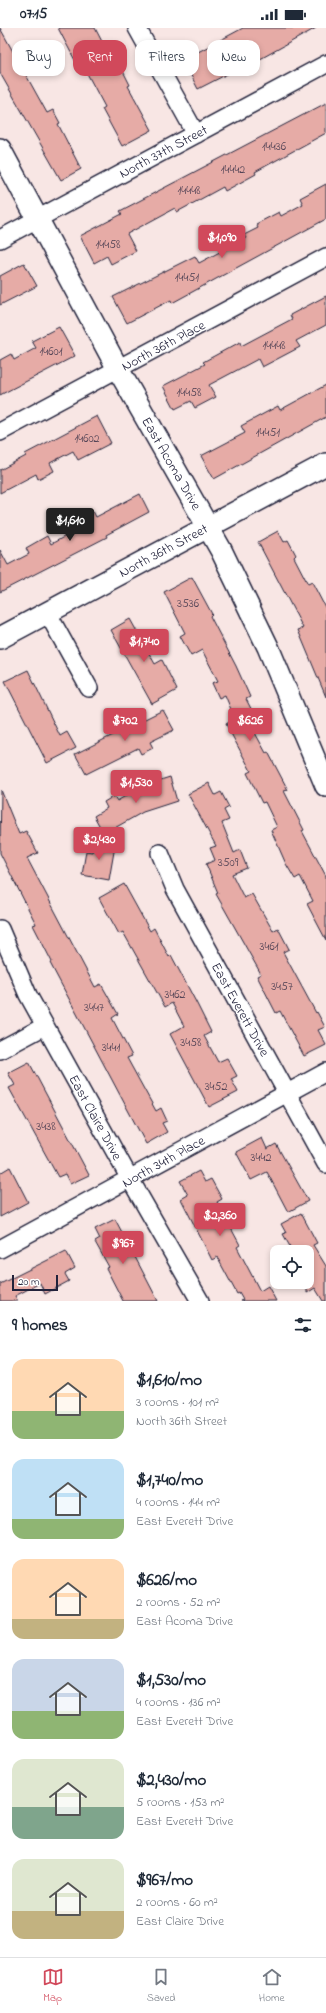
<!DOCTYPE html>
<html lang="en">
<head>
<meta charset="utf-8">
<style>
	body { margin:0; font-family:"Indie Flower",sans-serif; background:#f2f2f3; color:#1f2937; height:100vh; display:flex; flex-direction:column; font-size:15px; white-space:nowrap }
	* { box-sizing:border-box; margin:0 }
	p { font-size:13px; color:#747a83 }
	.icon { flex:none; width:22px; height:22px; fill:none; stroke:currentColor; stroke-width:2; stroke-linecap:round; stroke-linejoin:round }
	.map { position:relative; height:1273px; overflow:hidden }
	.side { display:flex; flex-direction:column; background:#fff; flex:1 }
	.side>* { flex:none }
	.guide { position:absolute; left:12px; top:12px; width:302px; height:36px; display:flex; gap:8px }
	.buttons { position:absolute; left:270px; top:1217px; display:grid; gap:8px }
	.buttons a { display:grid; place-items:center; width:44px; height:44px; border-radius:8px; background:#fff; box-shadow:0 2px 6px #0003; font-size:20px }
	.scale { position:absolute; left:12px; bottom:10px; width:46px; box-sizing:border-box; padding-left:4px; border:2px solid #22223b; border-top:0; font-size:11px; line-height:14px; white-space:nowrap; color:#22223b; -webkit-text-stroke:3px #fff; paint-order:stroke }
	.price { position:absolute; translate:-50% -34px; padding:0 9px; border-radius:4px; background:#d1495b; color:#fff; font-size:13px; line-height:26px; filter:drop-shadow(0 1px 2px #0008) }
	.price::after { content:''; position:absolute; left:50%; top:24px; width:12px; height:9px; margin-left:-6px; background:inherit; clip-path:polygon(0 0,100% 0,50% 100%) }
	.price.current { background:#222; color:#fff }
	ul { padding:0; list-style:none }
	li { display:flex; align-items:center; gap:12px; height:100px; padding:0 12px }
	li span { display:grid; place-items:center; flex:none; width:112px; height:80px; border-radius:12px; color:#555 }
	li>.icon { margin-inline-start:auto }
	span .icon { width:48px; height:48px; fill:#fffc; stroke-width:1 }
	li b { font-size:17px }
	h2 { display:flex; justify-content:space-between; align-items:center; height:48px; padding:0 12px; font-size:17px }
	.chip { padding:0 14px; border-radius:12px; background:#fff; box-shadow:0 2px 6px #0003; font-size:14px; line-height:36px }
	.chip.current { background:#d1495b; color:#fff }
	.status { display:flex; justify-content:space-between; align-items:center; height:28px; padding:0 20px; background:#fff; direction:ltr }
	.status svg { height:11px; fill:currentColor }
	.dock { display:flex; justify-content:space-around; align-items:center; height:56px; border-top:1px solid #e0e1e3; background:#fff; font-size:11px; color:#747a83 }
	.dock a { display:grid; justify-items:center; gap:2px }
	.dock .current { color:#d1495b }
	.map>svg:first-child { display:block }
	.building { fill:#e6aba6; stroke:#22223b }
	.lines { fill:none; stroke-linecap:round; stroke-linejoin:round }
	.minor-casing { stroke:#22223b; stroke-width:20 }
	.tertiary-casing { stroke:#22223b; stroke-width:24 }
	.minor { stroke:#fff; stroke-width:17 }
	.tertiary { stroke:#fff; stroke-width:21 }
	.labels { text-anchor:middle; stroke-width:3; stroke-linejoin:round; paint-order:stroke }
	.number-label { font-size:12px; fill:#534456 }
	.street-label { font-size:14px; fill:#22223b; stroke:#fff }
</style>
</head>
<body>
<div class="status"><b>07:15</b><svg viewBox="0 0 49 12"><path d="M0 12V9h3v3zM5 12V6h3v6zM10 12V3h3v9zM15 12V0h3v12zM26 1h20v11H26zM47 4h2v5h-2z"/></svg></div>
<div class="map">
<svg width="326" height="1273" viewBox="0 0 326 1273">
	<rect width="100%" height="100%" fill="#f8e6e4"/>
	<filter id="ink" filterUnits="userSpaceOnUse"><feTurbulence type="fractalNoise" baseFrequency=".025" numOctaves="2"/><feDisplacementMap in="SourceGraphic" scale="8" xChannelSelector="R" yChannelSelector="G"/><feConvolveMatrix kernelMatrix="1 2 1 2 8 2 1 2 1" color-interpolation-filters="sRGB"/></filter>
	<g filter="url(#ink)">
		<path class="building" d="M0,0L47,85L53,82L60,95L58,96L81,141L61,152L0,45Z
			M58,0H95L110,29L115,27L130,57L128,58L152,102L122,118L102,81L105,79L82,36L78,38Z
			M243,0H316L244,40L243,38L198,61L183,32Z
			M326,75V105L255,144L256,146L225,163L223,159L177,184L175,180L127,206L136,223L111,236L107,228L94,235L80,208L122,186L120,183Z
			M326,156V191L172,275L171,272L127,295L113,269L195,228L199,235L246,210L244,207L258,200L256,196L279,184L281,188L303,176L300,170Z
			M24,235L37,258L0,277V248Z
			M326,268V297L296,313L300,319L262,339L258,331L209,357L216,369L195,380L191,373L175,381L163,358L205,336L203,334L240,314L241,318L292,291L290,287Z
			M59,299L75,328L0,367V332L11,326L14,332L36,320L32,313Z
			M326,357V389L214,451L201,428L245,405L241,398L278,378L280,382Z
			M97,388L111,415L78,432L73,423L50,435L54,443L38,451L36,446L0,465V442L26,428L25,426Z
			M140,466L149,484L106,507L107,509L0,564V522L8,537L29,526L26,520L47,508L51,516L75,503L71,494L93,483L96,489Z
			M278,503L284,514L288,512L296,527L294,529L308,556L312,554L326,581V669L298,602L303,600L258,514Z
			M192,549L212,586L210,588L236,638L250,669L246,671L261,700L254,703L266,725L268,724L288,762L284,763L304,802L302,803L326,848V912L307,876L313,873L300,848L295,851L286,836L271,802L277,799L265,774L262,775L247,745L251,743L226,696L235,691L225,667L219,670L212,655L218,653L202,622L191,628L180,608L185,605L164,564Z
			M130,591L155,636L162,632L177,662L152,676L111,602Z
			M28,642L60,708L67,704L76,720L47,735L5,653Z
			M163,682L174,702L150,714L153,720L141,726L138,720L86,746L75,726Z
			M170,749L177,773L143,784L104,806L94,788L107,780L104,774L114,768L117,773L136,762L135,760Z
			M209,755L215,767L221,764L229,779L224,782L229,792L222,795L234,825L240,822L247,840L232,846L244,870L252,866L273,903L278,900L289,921L283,924L316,985L317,984L325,999L318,1002L326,1017L304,1028L280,983L276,985L257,948L261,946L216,866L218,865L206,836L215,832L210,820L216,818L188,766Z
			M1,762L19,806L26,803L38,825L27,830L95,959L101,956L118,986L112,990L132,1028L127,1030L156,1083L161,1080L167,1093L162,1095L167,1104L146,1116L50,935L52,934L33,897L36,896L0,825Z
			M94,814L115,818L109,852L82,847L86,823L92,824Z
			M124,856L150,903L154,900L169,929L171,927L197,976L211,1004L204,1008L218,1034L227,1030L237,1048L231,1051L238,1064L209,1079L170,1006L184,998L172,975L165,979L123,904L119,906L99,870Z
			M29,1034L89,1147L70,1156L65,1146L58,1149L9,1060L15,1057L8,1045Z
			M262,1110L267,1121L276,1116L308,1173L288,1184L267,1144L251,1152L236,1124Z
			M10,1139L28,1174L0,1189V1145Z
			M199,1143L205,1154L211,1151L222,1171L217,1174L240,1217L237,1219L260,1263L268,1258L276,1273H241L243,1272L239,1265L237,1266L217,1229L212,1232L181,1171L188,1167L180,1153Z
			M301,1185L317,1215L313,1217L326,1238V1273H323L315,1260L307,1265V1224H293L283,1206L286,1205L281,1196Z
			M115,1191L134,1227L158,1273H123L106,1240L109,1239L95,1214L100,1211L95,1201Z
			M66,1223L75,1240L65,1246L69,1253L45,1266L40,1255L15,1268L18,1273H0V1256Z"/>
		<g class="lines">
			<g class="minor-casing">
				<path id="minor" d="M137,0L196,106
					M0,211L326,36
					M0,404L326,229
					M47,584L89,660
					M160,825L175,861L326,1136
					M0,901L28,967L130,1151L200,1273
					M0,1022L45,998
					M0,1221L326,1044"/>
			</g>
			<g class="tertiary-casing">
				<path id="tertiary" d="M0,121L118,341L221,522L268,619L326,758
					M0,610L326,436"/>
			</g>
			<use href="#minor" class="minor"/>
			<use href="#tertiary" class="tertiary"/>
		</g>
	</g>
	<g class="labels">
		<g class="number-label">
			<text x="274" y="122">14436</text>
			<text x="233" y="145">14442</text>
			<text x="189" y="166">14448</text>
			<text x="108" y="220">14458</text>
			<text x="187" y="253">14451</text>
			<text x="274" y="321">14448</text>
			<text x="51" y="327">14601</text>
			<text x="189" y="368">14458</text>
			<text x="268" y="408">14451</text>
			<text x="87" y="414">14602</text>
			<text x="188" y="579">3536</text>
			<text x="228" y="838">3509</text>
			<text x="269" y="922">3461</text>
			<text x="282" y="962">3457</text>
			<text x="175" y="970">3462</text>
			<text x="94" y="983">3447</text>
			<text x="191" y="1018">3458</text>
			<text x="111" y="1023">3441</text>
			<text x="216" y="1062">3452</text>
			<text x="46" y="1102">3438</text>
			<text x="261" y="1133">3442</text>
		</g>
		<g class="street-label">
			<text transform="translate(163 123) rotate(-28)" y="5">North 37th Street</text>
			<text transform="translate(163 317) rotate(-28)" y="5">North 36th Place</text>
			<text transform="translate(172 435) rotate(60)" y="5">East Acoma Drive</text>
			<text transform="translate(163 522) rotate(-28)" y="5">North 36th Street</text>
			<text transform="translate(241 981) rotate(61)" y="5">East Everett Drive</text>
			<text transform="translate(96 1089) rotate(61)" y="5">East Claire Drive</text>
			<text transform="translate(163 1133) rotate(-29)" y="5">North 34th Place</text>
		</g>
	</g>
</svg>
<div class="buttons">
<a><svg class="icon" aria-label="locate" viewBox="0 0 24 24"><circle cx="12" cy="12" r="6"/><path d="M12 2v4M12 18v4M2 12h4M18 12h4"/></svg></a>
</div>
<div class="scale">20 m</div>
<b class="price" style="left:222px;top:231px">$1,090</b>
<b class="price current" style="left:70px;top:514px">$1,610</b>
<b class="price" style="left:144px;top:635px">$1,740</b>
<b class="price" style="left:125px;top:714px">$702</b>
<b class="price" style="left:250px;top:714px">$626</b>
<b class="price" style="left:136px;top:776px">$1,530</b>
<b class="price" style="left:99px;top:833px">$2,430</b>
<b class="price" style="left:220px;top:1209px">$2,360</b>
<b class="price" style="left:123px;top:1237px">$967</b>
<div class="guide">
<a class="chip">Buy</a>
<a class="chip current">Rent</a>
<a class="chip">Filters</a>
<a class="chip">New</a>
</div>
</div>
<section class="side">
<h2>9 homes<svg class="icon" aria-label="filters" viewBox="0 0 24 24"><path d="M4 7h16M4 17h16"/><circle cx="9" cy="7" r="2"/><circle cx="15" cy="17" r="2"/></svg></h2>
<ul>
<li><span style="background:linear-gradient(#ffd9b3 65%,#8fb573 0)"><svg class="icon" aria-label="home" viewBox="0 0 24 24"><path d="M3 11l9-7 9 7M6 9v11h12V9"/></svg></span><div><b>$1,610/mo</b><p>3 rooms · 101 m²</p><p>North 36th Street</p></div></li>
<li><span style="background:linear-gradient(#bfe0f5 75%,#8fb573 0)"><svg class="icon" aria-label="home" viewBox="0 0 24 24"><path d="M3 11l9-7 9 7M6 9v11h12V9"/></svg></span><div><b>$1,740/mo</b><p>4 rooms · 144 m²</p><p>East Everett Drive</p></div></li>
<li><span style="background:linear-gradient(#ffd9b3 75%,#c2b280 0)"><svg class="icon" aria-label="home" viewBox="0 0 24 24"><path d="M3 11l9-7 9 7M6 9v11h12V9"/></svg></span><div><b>$626/mo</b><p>2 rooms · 52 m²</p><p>East Acoma Drive</p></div></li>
<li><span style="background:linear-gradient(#c9d6e8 65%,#8fb573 0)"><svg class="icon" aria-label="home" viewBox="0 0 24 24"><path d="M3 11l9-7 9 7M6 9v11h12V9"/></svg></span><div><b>$1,530/mo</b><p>4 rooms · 136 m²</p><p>East Everett Drive</p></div></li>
<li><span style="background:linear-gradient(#dfe7d0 60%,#7fa58c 0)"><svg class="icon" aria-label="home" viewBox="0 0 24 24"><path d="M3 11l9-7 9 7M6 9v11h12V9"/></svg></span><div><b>$2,430/mo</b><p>5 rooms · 153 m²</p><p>East Everett Drive</p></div></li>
<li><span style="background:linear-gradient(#dfe7d0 65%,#c2b280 0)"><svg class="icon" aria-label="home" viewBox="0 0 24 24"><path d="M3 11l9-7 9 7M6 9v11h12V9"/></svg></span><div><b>$967/mo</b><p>2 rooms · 60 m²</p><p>East Claire Drive</p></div></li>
</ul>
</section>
<nav class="dock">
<a class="current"><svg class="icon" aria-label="map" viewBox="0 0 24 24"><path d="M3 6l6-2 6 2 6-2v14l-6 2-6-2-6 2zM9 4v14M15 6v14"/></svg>Map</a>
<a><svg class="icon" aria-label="saved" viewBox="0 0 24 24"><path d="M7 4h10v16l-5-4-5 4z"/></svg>Saved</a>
<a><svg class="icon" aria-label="home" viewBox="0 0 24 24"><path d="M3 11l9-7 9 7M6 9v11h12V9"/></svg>Home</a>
</nav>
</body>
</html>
